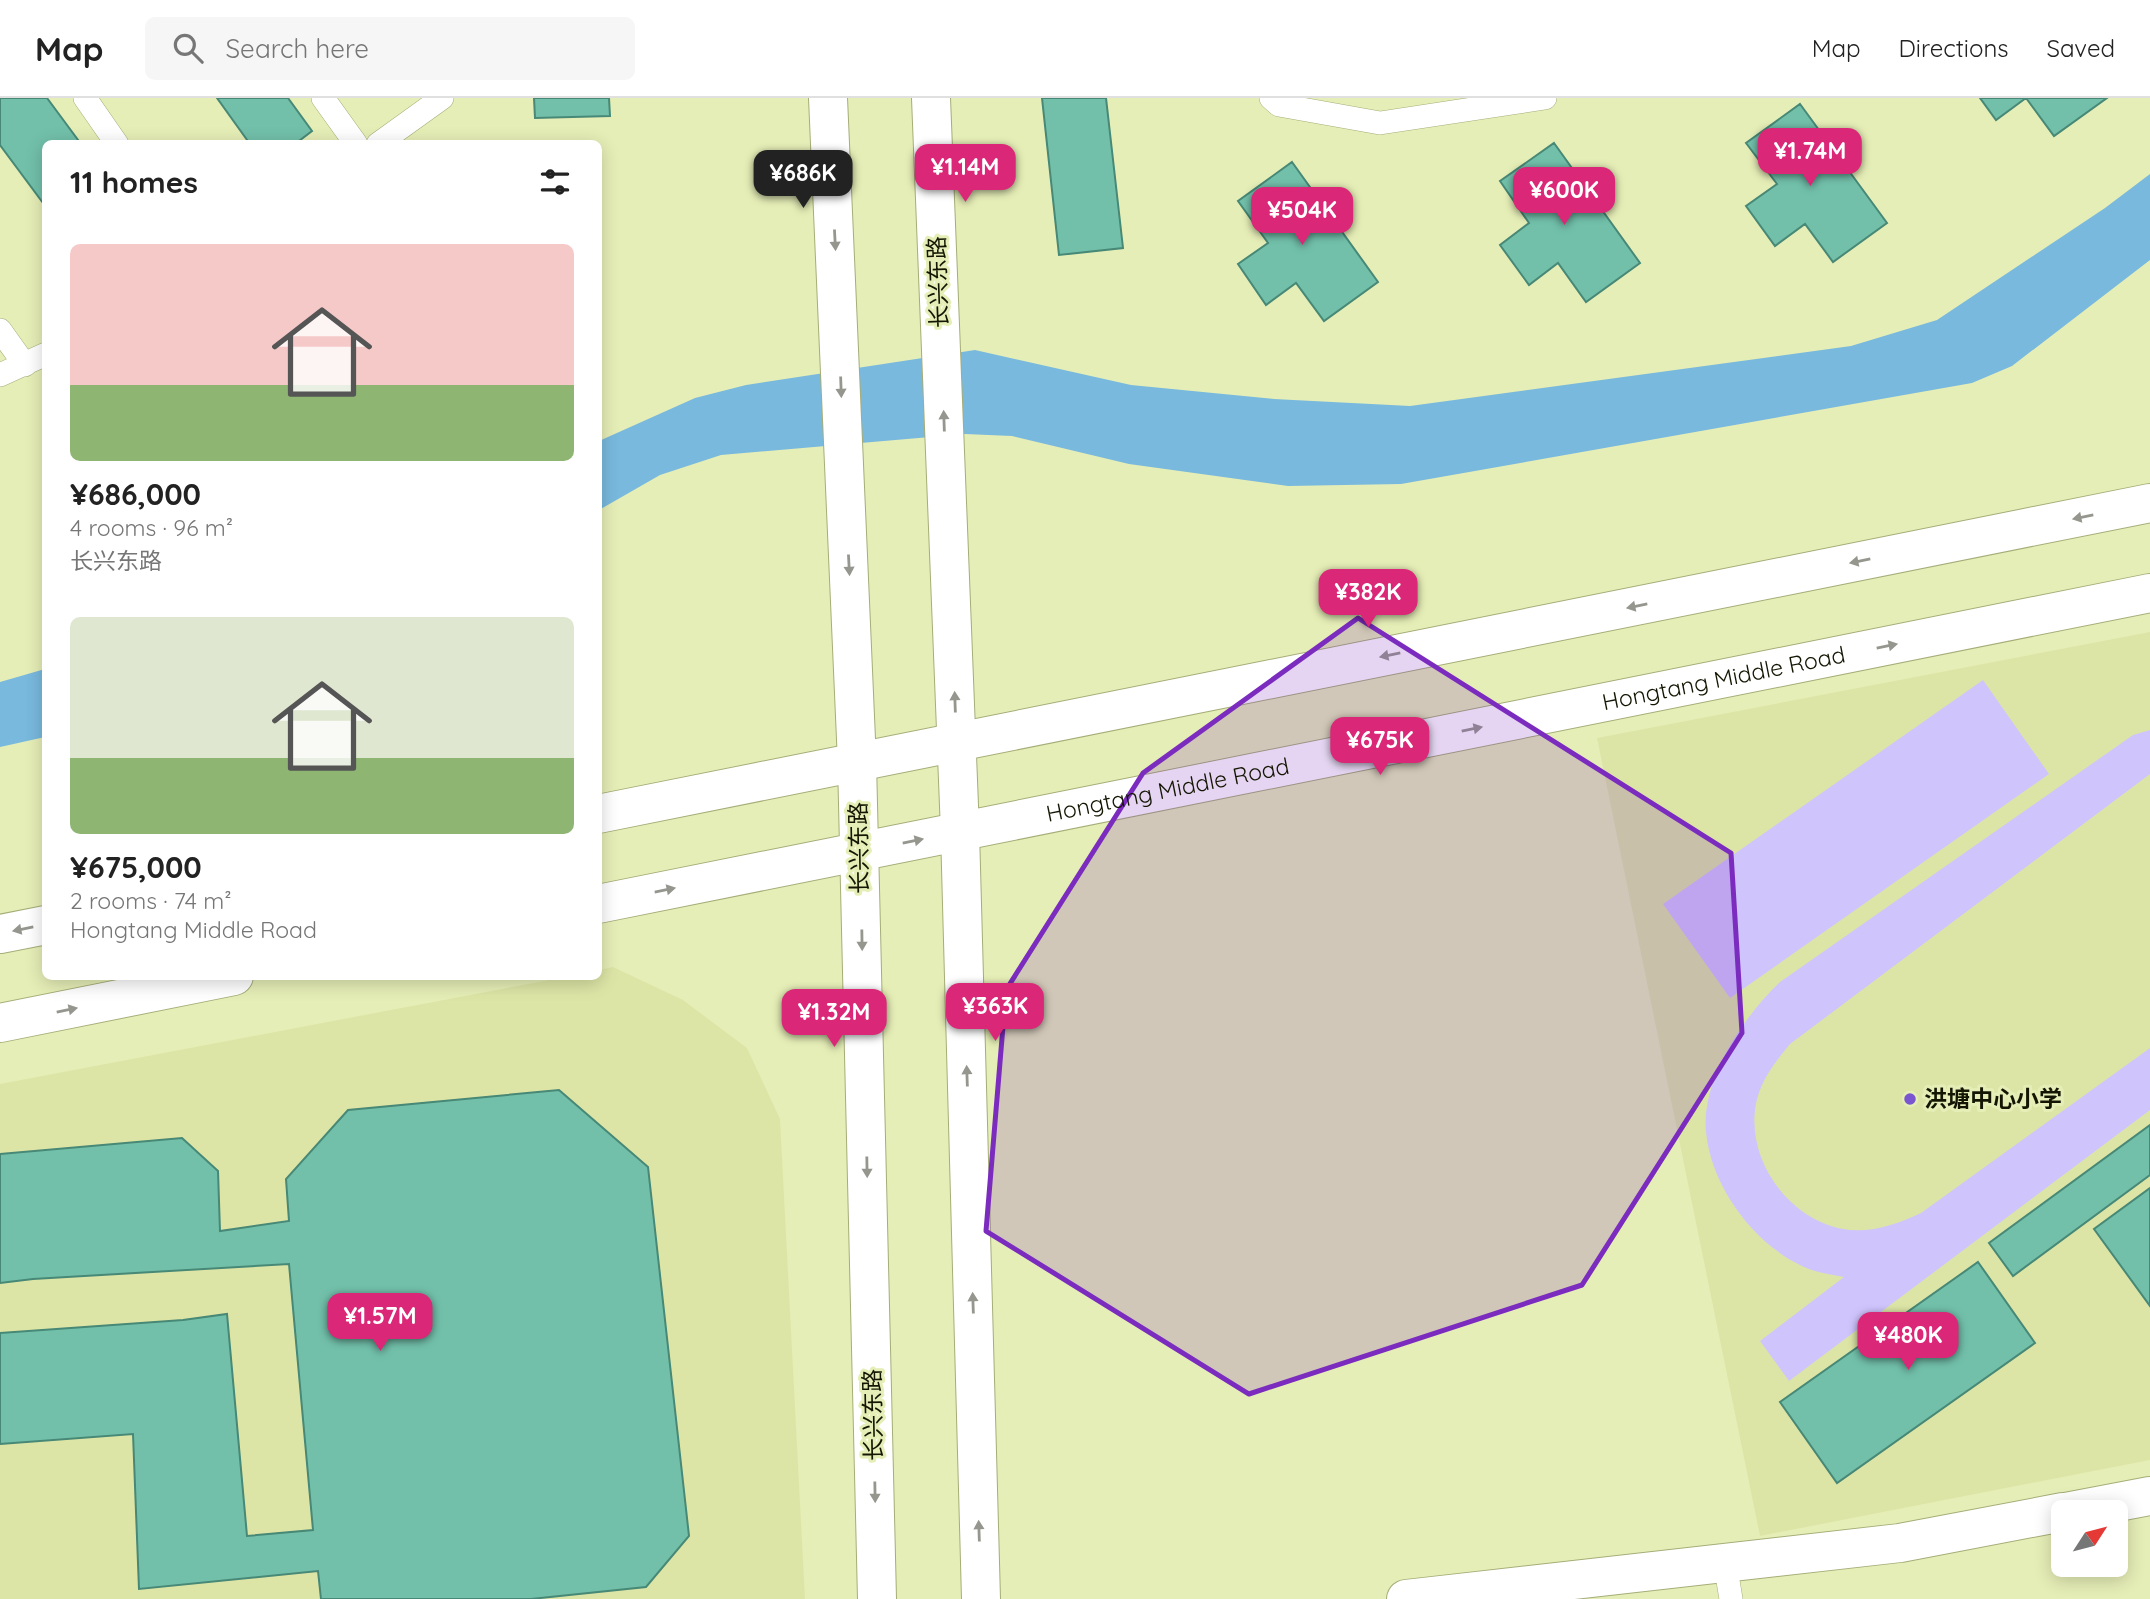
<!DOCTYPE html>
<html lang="en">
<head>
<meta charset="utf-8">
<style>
	body { margin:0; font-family:Quicksand,"Noto Sans SC",sans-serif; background:#f6f6f6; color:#222; height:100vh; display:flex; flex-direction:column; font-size:26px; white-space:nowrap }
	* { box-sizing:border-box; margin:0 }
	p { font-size:23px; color:#767676 }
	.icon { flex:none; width:38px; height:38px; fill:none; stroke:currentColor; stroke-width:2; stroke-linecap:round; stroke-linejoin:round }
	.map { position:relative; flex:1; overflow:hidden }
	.side { position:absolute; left:42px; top:42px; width:560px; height:840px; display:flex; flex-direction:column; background:#fff; border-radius:10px; box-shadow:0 4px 18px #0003 }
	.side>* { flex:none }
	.needle { width:46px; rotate:54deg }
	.controls { position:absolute; left:2051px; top:1402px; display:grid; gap:14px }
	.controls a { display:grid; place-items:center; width:77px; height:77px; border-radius:10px; background:#fff; box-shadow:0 4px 18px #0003; font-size:35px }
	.price { position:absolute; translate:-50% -60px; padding:0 16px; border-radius:14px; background:#db2777; color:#fff; font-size:23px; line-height:46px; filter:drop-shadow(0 2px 4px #0008) }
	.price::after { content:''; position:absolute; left:50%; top:42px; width:21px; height:16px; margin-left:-10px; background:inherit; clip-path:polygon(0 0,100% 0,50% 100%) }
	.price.on { background:#222; color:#fff }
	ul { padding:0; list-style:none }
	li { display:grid; align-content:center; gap:14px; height:371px; padding:0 28px }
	li span { display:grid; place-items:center; height:217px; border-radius:10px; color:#555 }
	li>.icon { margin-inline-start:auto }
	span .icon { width:126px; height:126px; fill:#fffc; stroke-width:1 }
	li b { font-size:30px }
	h2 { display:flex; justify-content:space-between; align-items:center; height:84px; padding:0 28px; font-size:30px }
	header { display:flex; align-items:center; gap:42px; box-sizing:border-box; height:98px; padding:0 35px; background:#fff; border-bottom:2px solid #e0e0e0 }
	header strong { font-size:33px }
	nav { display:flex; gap:38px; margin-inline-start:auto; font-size:24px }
	.search { width:490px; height:63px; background:#f6f6f6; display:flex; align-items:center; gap:18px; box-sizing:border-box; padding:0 24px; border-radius:10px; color:#767676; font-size:26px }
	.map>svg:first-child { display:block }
	.built { fill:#dde5a6 }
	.green { fill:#d0c4fd }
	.water { fill:#79b9de }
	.building { fill:#72c0aa; stroke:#478876; stroke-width:2 }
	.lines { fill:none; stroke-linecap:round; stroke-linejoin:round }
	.lane-casing { stroke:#a6ad78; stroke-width:24 }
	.street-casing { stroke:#a6ad78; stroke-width:40 }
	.secondary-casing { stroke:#a6ad78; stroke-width:40 }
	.lane { stroke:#fff; stroke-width:23 }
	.street { stroke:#fff; stroke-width:38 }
	.secondary { stroke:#fff; stroke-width:38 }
	.oneway { fill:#95968e }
	.marked { fill:#7b2cbf; fill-opacity:0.2; stroke:#7b2cbf; stroke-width:5; stroke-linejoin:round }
	.poi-dot { fill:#7b55cf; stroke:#e6eeb7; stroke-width:2.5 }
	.labels { text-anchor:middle; stroke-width:6; stroke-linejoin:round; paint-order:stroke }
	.street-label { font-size:23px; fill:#141603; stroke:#e6eeb7 }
	.poi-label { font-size:23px; font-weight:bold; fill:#141603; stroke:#e6eeb7; text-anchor:start }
</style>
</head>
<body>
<header>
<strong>Map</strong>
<div class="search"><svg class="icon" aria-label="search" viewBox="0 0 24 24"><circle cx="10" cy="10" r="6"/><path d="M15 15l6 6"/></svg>Search here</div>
<nav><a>Map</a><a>Directions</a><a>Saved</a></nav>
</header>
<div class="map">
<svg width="2150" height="1501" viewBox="0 0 2150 1501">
	<rect width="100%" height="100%" fill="#e6eeb7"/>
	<path class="built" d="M2150,534V1362L1760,1438L1597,640Z
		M613,869L683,902L747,950L780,1021L805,1501H0V986L565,879L598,878L599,872Z"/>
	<path class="green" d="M1983,582L2049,676L1730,900L1663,806Z
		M2150,632V676L1790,946C1776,963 1763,979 1757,1001C1743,1058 1787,1121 1843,1131C1869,1136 1898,1126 1921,1115L2150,950V1012L1789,1283L1760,1243L1844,1179C1828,1176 1812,1174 1798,1166C1751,1142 1711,1087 1706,1034C1701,981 1744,918 1780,884L2133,637Z"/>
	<path class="water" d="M2150,76V162L2012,268L1972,285L1401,386L1288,388L1129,366L1012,338L965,336L721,357L660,377L599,412V343L695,300L746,287L975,252L1131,287L1274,301L1410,308L1851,248L1937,222L2105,110Z
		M45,571V639L0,649V584Z"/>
	<path class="building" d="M0,0H47L81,46H46V109L0,47Z
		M217,0H288L312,33L295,46H250Z
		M534,0H609L610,18L535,20Z
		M1042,0H1106L1123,150L1059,157Z
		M1980,0H2107L2054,38L2026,0L1996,22Z
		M1800,6L1887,125L1833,164L1805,126L1775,148L1746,108L1777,86L1746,45Z
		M1554,45L1640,165L1586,204L1558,165L1529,187L1500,147L1529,125L1500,83Z
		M1292,64L1378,184L1324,223L1296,185L1266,207L1238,166L1268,145L1238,103Z
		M559,992L648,1069L689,1438L646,1489L531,1501H321L318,1473L139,1491L133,1336L0,1346V1235L183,1222L227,1216L247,1438L313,1432L289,1166L33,1181L0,1185V1056L182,1040L218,1073L220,1133L289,1123L286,1081L348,1012Z
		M2150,1027V1077L2013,1178L1989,1145Z
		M2150,1090V1208L2094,1131Z
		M1978,1164L2035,1245L1837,1385L1780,1304Z"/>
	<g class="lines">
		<g class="lane-casing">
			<path id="lane" d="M85,0L117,46
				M323,0L356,46
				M1271,0L1279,7L1380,25L1545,0
				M378,46L442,0
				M0,232L25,267
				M0,277L46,256
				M1725,1465L1731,1501"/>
		</g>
		<g class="street-casing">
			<path id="street" d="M2066,1414L2150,1398
				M1406,1501L1900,1445L2063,1414"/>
		</g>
		<g class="secondary-casing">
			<g id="secondary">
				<path d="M828,0L857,664L877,1501"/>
				<path d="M931,0L960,733L981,1501"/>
				<path d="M598,716L2150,405"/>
				<path id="s1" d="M598,806L2150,495"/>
				<path d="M0,836L46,827"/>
				<path d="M0,925L234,878"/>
			</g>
		</g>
		<use href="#lane" class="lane"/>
		<use href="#street" class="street"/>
		<use href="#secondary" class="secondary"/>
	</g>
	<defs><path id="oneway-solid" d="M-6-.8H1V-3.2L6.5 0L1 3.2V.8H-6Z" transform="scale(1.75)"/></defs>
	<g class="oneway">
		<use href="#oneway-solid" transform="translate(835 142) rotate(87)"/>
		<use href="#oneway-solid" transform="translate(841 289) rotate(88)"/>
		<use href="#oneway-solid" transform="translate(944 323) rotate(-92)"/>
		<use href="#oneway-solid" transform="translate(2083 419) rotate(169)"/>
		<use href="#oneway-solid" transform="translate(1860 463) rotate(169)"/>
		<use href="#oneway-solid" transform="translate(849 467) rotate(87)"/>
		<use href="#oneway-solid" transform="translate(1637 508) rotate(169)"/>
		<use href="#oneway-solid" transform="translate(1887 548) rotate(-11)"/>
		<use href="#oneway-solid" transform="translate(1390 557) rotate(169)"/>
		<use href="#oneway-solid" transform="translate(955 604) rotate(-92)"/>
		<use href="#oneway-solid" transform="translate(1472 631) rotate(-11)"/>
		<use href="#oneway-solid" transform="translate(913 743) rotate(-11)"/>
		<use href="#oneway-solid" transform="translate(665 792) rotate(-11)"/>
		<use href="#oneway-solid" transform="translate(23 831) rotate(169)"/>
		<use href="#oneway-solid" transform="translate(862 842) rotate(89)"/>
		<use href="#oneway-solid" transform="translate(67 912) rotate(-11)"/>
		<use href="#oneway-solid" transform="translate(967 978) rotate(-92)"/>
		<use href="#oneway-solid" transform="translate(867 1069) rotate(89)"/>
		<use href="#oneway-solid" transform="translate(973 1205) rotate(-92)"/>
		<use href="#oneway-solid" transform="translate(875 1394) rotate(89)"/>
		<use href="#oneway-solid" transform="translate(979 1433) rotate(-92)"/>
	</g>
	<path class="marked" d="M1358,520L1731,755L1742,935L1582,1187L1249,1296L986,1133L1006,892L1143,675Z"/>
	<circle class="poi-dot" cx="1910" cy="1001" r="7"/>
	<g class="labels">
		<g class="street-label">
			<text transform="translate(938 184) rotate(-92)" y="8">长兴东路</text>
			<text dy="8" stroke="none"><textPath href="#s1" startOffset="1148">Hongtang Middle Road</textPath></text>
			<text dy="8" stroke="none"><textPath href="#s1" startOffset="581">Hongtang Middle Road</textPath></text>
			<text transform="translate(859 750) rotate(-91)" y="8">长兴东路</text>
			<text transform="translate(873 1317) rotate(-91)" y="8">长兴东路</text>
		</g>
		<g class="poi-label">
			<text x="1924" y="1009">洪塘中心小学</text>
		</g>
	</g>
</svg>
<div class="controls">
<a><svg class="needle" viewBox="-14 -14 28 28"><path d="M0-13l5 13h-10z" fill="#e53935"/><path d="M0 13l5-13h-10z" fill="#767676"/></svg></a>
</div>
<b class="price" style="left:1810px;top:90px">¥1.74M</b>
<b class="price" style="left:965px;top:106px">¥1.14M</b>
<b class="price on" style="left:803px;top:112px">¥686K</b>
<b class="price" style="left:1564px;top:129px">¥600K</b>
<b class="price" style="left:1302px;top:149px">¥504K</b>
<b class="price" style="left:1368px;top:531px">¥382K</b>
<b class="price" style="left:1380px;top:679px">¥675K</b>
<b class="price" style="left:995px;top:945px">¥363K</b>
<b class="price" style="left:834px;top:951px">¥1.32M</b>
<b class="price" style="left:380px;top:1255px">¥1.57M</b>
<b class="price" style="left:1908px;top:1274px">¥480K</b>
<section class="side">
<h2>11 homes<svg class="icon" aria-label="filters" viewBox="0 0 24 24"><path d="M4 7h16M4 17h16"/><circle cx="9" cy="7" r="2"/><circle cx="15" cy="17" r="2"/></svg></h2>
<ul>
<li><span style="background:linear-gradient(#f6c9c9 65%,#8fb573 0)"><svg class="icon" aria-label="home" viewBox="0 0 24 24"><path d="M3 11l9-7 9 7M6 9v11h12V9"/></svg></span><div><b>¥686,000</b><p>4 rooms · 96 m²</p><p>长兴东路</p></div></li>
<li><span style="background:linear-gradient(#dfe7d0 65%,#8fb573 0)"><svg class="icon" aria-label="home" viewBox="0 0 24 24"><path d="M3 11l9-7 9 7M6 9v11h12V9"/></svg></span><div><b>¥675,000</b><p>2 rooms · 74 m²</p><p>Hongtang Middle Road</p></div></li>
</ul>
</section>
</div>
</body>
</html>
